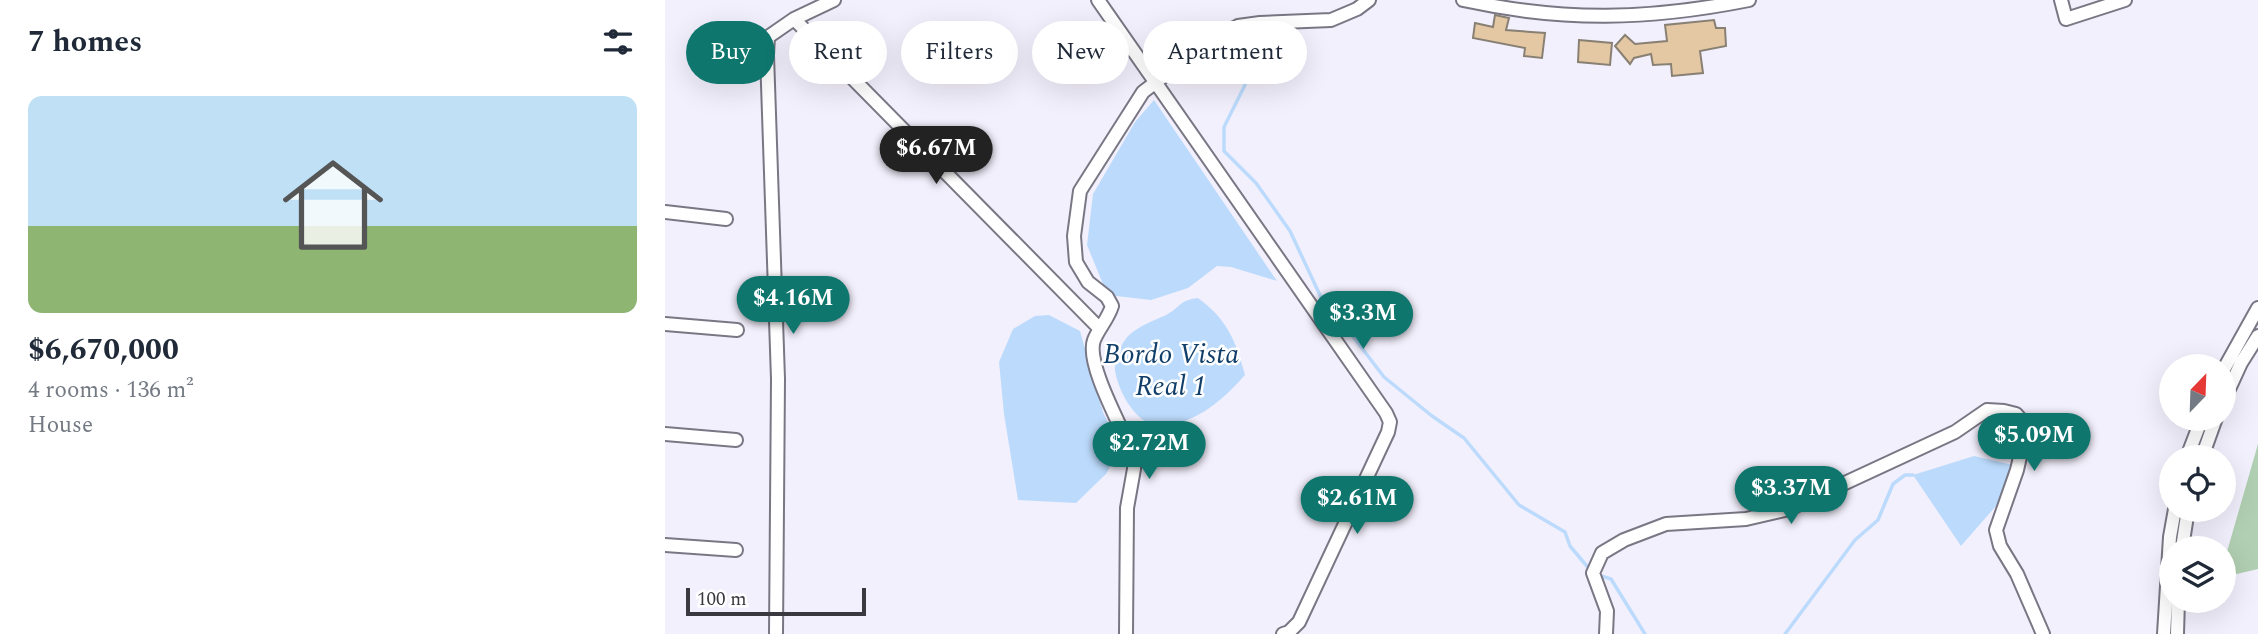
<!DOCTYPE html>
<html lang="en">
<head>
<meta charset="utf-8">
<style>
	body { margin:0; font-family:Spectral,serif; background:#f6f6f7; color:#1f2937; height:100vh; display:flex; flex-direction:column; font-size:26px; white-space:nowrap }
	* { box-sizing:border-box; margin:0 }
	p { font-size:23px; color:#747a83 }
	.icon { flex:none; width:38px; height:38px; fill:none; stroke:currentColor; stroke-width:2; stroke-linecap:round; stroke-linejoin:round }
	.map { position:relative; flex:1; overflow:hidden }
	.drawer { display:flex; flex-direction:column; background:#fff; width:665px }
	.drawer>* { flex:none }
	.hud { position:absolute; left:21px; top:21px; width:665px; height:63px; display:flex; gap:14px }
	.needle { width:46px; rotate:23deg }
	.fabs { position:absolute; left:1494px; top:354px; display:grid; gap:14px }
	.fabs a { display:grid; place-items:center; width:77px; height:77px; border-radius:50%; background:#fff; box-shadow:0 7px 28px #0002; font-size:35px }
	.scale { position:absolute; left:21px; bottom:18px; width:180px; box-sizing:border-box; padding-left:7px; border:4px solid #3a393f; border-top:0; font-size:19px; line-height:24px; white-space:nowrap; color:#3a393f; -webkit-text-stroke:5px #fff; paint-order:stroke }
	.price { position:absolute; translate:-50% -60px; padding:0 16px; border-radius:24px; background:#0f766e; color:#fff; font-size:23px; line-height:46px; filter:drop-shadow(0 2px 4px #0008) }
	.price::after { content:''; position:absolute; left:50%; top:42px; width:21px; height:16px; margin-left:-10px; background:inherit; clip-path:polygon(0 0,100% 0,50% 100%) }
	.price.current { background:#222; color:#fff }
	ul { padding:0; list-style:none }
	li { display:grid; align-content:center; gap:14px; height:371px; padding:0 28px }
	li span { display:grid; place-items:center; height:217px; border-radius:14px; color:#555 }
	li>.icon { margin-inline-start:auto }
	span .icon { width:126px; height:126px; fill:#fffc; stroke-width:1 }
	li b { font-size:30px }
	h2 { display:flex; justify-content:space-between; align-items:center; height:84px; padding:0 28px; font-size:30px }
	.pill { padding:0 24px; border-radius:32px; background:#fff; box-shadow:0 7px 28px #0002; font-size:24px; line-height:63px }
	.pill.current { background:#0f766e; color:#fff }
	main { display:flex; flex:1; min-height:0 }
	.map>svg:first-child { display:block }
	.green { fill:#b1cfb2 }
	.water { fill:#bcdbfc }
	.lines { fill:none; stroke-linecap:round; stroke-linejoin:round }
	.stream { stroke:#bcdbfc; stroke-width:3.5 }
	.building { fill:#e4c8a4; stroke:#898074; stroke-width:2 }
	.minor-casing { stroke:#7a7785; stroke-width:16 }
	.minor { stroke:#fff; stroke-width:12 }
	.labels { text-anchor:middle; stroke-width:5; stroke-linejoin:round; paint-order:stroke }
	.water-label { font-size:28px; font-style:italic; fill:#123f69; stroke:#fff }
</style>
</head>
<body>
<main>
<section class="drawer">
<h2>7 homes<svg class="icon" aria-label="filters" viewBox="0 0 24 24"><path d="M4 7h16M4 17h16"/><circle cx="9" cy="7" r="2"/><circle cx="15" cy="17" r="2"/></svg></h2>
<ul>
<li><span style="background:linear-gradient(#bfe0f5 60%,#8fb573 0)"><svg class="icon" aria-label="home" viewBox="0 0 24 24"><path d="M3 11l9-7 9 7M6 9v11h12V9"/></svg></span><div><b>$6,670,000</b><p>4 rooms · 136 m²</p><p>House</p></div></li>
</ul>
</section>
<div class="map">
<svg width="1593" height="634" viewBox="0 0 1593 634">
	<rect width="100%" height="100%" fill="#f3f0fd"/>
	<path class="green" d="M1593,444V569L1559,577V562Z"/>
	<path class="water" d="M489,100L612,281L566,267L552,266L523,288L486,300L451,296L440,289L422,245L428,194L470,122Z
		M533,298C562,319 571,341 580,375C558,400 525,430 488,424C469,421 452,388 450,370C449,363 455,346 460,340C468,328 488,321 501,315C516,307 514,300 533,298Z
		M384,315L415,331L438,412L449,435L452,454L441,474L411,503L353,500L339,414L334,362L348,329L370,316Z
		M1309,456L1348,465L1331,506L1296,546L1248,475Z"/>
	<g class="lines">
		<path class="stream" d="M560,46L578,73L580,85L559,127V151L591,183L625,231L661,308L680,326L719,377L767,416L799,438L854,505L900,532L905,546L926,571
			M933,575L946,579L980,634
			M1120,634L1190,540L1213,520L1228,484L1240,475H1248"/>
	</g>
	<path class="building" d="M830,15L844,18L841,30L880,33L877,58L859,56L860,48L808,38L810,23L828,27Z
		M1049,20L1051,28H1060L1061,46L1035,51L1038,73L1007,76L1006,64L988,65L986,54L969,58L965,64L950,46L960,35L970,44L1002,41L1000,25Z
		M914,40L947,43L945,65L913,62Z"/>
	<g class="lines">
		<g class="minor-casing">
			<path id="minor" d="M433,0L721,413L725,422L723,432L634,622L624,632L618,634
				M798,0C899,22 983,20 1084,0
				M1396,0L1401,19L1460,0
				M129,19L435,329
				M0,212L61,219
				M0,324L72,330
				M1559,369L1593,308
				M1559,400L1576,363L1593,336
				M0,434L71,440
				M1522,457L1537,418
				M1537,457L1551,418
				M0,545L71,550
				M1517,548L1523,509
				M111,634L113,379L102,55L103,37L129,19L169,0
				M461,634L462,508L469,469V457C459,431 420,364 429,340C434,328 443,319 447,306L442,297L423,282L411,262L409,236L415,191L478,92L546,40L573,26L595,23L666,20L692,9L704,0
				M941,634L942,611L928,573L937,553L959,540L1001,524L1081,519L1124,509L1290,432L1322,410L1339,411L1351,414L1359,423L1360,435L1352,470L1331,530L1335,546L1352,574L1378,634
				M1499,634L1505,537L1510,509
				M1512,634L1513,600"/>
		</g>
		<use href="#minor" class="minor"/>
	</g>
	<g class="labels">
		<g class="water-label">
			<text x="506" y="363">Bordo Vista<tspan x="506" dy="32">Real 1</tspan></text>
		</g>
	</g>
</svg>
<div class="fabs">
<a><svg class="needle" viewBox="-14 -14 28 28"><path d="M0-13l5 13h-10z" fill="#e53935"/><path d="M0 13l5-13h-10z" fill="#747a83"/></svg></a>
<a><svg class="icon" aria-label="locate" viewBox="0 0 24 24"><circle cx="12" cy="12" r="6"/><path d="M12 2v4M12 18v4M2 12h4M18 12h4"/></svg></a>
<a><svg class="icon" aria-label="layers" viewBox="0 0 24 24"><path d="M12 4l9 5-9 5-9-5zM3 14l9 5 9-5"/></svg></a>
</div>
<div class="scale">100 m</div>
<b class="price current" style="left:271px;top:186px">$6.67M</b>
<b class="price" style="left:128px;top:336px">$4.16M</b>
<b class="price" style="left:698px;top:351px">$3.3M</b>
<b class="price" style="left:1369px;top:473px">$5.09M</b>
<b class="price" style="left:484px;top:481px">$2.72M</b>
<b class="price" style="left:1126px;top:526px">$3.37M</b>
<b class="price" style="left:692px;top:536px">$2.61M</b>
<div class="hud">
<a class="pill current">Buy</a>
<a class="pill">Rent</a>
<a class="pill">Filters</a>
<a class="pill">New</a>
<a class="pill">Apartment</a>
</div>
</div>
</main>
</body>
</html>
